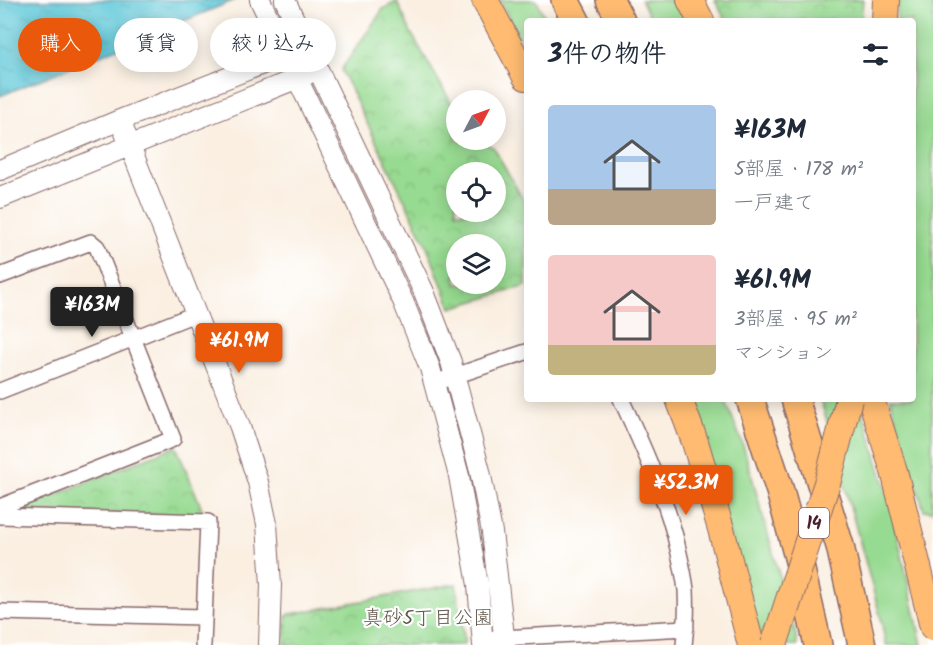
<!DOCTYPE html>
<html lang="ja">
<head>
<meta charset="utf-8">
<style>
	body { margin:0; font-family:Kalam,"Klee One",sans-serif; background:#f6f6f7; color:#1f2937; height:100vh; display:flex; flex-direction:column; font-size:22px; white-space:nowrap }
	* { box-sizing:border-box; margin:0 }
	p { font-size:20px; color:#747a83 }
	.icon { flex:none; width:33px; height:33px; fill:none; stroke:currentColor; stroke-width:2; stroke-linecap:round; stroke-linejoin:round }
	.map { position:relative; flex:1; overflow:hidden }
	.drawer { position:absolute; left:524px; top:18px; width:392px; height:384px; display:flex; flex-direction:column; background:#fff; border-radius:6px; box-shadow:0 3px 15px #0003 }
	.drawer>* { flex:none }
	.banner { position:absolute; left:18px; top:18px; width:416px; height:54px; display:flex; gap:12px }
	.needle { width:39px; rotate:49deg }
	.fabs { position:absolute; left:446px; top:90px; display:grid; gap:12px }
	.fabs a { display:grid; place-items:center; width:60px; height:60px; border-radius:50%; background:#fff; box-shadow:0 3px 15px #0003; font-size:30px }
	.price { position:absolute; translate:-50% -51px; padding:0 14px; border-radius:6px; background:#ea580c; color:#fff; font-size:20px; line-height:39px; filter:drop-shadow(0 2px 3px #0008) }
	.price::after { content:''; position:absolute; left:50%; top:36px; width:18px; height:14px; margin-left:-9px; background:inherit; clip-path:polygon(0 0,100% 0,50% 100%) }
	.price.current { background:#222; color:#fff }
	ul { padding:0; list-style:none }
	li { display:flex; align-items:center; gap:18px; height:150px; padding:0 24px }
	li span { display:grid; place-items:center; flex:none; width:168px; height:120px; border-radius:6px; color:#555 }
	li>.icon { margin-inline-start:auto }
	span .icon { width:72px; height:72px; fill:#fffc; stroke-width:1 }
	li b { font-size:26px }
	h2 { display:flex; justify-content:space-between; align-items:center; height:72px; padding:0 24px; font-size:26px }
	.tag { padding:0 21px; border-radius:27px; background:#fff; box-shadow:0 3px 15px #0003; font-size:21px; line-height:54px }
	.tag.current { background:#ea580c; color:#fff }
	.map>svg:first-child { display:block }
	.grass { fill:#97da91; stroke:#707c5e; stroke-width:1.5 }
	.park { fill:url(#park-crowns); stroke:#707c5e; stroke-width:1.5; fill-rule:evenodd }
	.water { fill:url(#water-ripples); stroke:#547482; stroke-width:1.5 }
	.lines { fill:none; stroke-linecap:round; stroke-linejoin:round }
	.minor-casing { stroke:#88686b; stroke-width:18 }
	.tertiary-casing { stroke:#88686b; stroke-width:22 }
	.trunk-casing { stroke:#88686b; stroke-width:28 }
	.motorway-casing { stroke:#88686b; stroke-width:30 }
	.minor { stroke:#fff; stroke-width:15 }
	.tertiary { stroke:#fff; stroke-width:20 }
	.trunk { stroke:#febb71; stroke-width:26 }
	.motorway { stroke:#febb71; stroke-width:27 }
	.trunk-bridge-casing { stroke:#88686b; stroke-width:28; stroke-linecap:butt }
	.trunk-bridge { stroke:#febb71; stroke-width:26 }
	.labels { text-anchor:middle; stroke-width:4.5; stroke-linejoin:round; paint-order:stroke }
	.shield { fill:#fff; stroke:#80626b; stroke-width:1.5 }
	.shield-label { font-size:18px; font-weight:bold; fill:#4a1f2b }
	.park-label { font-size:20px; fill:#61574a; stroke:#fff }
</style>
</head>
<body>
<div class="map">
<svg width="933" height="645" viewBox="0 0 933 645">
	<defs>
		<pattern id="park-crowns" width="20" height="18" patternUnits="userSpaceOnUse" patternTransform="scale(1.5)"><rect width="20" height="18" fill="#97da91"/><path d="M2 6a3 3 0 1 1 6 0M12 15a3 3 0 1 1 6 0" fill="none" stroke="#84bb7d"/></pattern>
		<pattern id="water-ripples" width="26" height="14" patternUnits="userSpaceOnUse" patternTransform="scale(1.5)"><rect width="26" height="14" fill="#5fc9d9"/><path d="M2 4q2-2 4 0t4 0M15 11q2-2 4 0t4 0" fill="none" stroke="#54acba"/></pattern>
	</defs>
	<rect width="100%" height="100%" fill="#fff"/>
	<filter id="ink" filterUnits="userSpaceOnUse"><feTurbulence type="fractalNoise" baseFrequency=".0167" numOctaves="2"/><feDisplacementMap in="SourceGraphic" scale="12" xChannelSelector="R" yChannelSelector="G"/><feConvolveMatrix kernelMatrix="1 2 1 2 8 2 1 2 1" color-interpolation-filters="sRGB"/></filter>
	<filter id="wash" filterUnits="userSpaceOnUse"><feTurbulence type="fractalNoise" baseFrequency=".008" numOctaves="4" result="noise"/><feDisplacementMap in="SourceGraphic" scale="24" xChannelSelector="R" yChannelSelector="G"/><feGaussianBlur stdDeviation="1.35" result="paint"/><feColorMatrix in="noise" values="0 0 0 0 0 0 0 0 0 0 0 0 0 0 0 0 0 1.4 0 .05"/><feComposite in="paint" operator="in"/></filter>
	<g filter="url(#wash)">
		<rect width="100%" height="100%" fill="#faefe1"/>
		<path class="grass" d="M500,0H536L547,21H526V52Z
			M641,0H677L688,21H652Z
			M898,0H933L932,511L924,510L890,399H912V21H897Z
			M691,399H725L743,445L796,635L797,645H761Z
			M820,399H859L889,498L922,645H886L880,615L824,411Z"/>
		<path class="park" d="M715,0H863L861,21H726Z
			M397,1L410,31L456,111V140H481L494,148L526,205V286L451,308L426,244L341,70L383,9ZM495,172V212H456V172ZM456,244H495V284H456Z
			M176,446L205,516L26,511L25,507Z
			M456,584L464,637V645H285L286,615Z"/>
		<path class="water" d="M0,0H235L0,96Z"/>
	</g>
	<g filter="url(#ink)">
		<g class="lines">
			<g class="minor-casing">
				<path id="minor" d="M0,276L91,242L97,247L173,439L0,507
					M434,383L526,352
					M0,391L195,314
					M621,399C642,444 662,489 675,536C679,554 684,572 686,590C687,608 686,627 684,645
					M0,516L208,522L203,645
					M0,612L203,617
					M482,639L686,628"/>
			</g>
			<g class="tertiary-casing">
				<path id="tertiary" d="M260,0L403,301L430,368L459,476L478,585L483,645
					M285,0L424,292L451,362L480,471L492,532L505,645
					M120,120L240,427L258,482L267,524L271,585L269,645
					M0,170L120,120L298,50
					M0,198L308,74"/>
			</g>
			<g class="trunk-casing">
				<path id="trunk" d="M485,0L526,77
					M690,0L701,21
					M885,21L886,0
					M679,399L695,442L721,529L751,645
					M871,399L894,471L933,627"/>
			</g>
			<g class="motorway-casing">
				<path id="motorway" d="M565,0L576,21
					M610,0L621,21
					M750,399L780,491L799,561L818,645
					M795,399L840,546L862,645"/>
			</g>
			<use href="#minor" class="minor"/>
			<use href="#tertiary" class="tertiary"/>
			<use href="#trunk" class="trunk"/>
			<use href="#motorway" class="motorway"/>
			<g class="trunk-bridge-casing">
				<path id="trunk-bridge" d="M774,645L828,480L849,399"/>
			</g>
			<use href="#trunk-bridge" class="trunk-bridge"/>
		</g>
	</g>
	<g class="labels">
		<rect class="shield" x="799" y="508" width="30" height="30" rx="4.5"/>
		<g class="shield-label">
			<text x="814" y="529">14</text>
		</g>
		<g class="park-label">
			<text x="428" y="624">真砂5丁目公園</text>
		</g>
	</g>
</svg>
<div class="fabs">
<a><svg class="needle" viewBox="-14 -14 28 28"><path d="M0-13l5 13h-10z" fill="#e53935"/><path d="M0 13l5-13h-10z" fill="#747a83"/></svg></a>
<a><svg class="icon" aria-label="locate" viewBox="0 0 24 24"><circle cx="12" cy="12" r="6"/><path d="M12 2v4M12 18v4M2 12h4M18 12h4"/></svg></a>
<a><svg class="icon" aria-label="layers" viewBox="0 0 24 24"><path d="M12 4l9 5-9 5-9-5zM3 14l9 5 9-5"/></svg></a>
</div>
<b class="price current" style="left:92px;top:338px">¥163M</b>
<b class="price" style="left:239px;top:374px">¥61.9M</b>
<b class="price" style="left:686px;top:516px">¥52.3M</b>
<div class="banner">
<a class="tag current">購入</a>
<a class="tag">賃貸</a>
<a class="tag">絞り込み</a>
</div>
<section class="drawer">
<h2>3件の物件<svg class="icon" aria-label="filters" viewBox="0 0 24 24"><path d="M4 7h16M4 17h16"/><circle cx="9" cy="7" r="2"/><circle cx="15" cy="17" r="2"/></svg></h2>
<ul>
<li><span style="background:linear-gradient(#a9c7e8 70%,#b9a48a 0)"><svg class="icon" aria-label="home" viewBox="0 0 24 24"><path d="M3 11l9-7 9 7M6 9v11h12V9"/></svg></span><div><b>¥163M</b><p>5部屋 · 178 m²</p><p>一戸建て</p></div></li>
<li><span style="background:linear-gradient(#f6c9c9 75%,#c2b280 0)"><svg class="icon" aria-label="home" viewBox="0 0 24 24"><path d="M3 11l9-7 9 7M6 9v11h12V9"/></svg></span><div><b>¥61.9M</b><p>3部屋 · 95 m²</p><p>マンション</p></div></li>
</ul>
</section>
</div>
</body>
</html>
